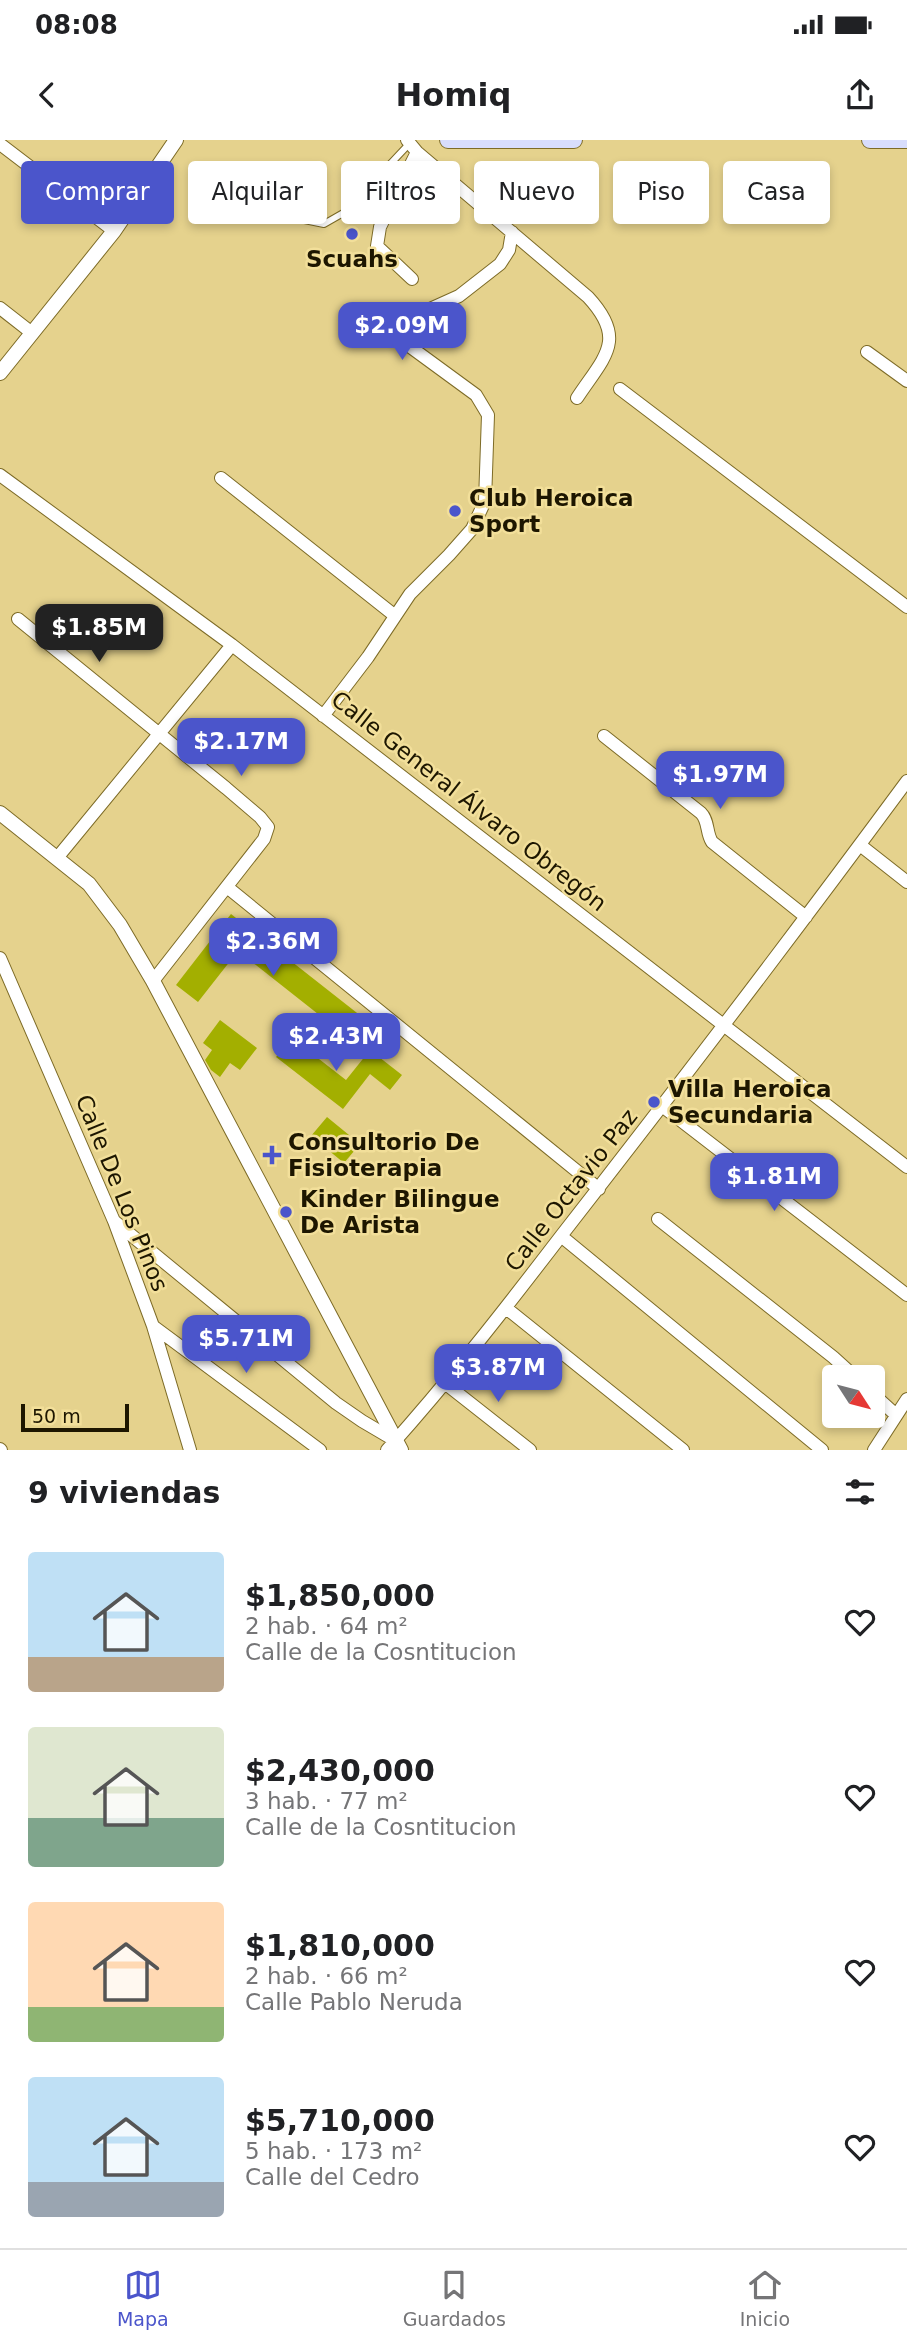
<!DOCTYPE html>
<html lang="es">
<head>
<meta charset="utf-8">
<style>
	body { margin:0; font-family:"DejaVu Sans",sans-serif; background:#f2f2f2; color:#202124; height:100vh; display:flex; flex-direction:column; font-size:26px; white-space:nowrap }
	* { box-sizing:border-box; margin:0 }
	p { font-size:23px; color:#757577 }
	.icon { flex:none; width:38px; height:38px; fill:none; stroke:currentColor; stroke-width:2; stroke-linecap:round; stroke-linejoin:round }
	.map { position:relative; height:1310px; overflow:hidden }
	.drawer { display:flex; flex-direction:column; background:#fff; flex:1 }
	.drawer>* { flex:none }
	.banner { position:absolute; left:21px; top:21px; width:866px; height:63px; display:flex; gap:14px }
	.needle { width:46px; rotate:126deg }
	.tools { position:absolute; left:822px; top:1225px; display:grid; gap:14px }
	.tools a { display:grid; place-items:center; width:63px; height:63px; border-radius:7px; background:#fff; box-shadow:0 4px 10px #0003; font-size:35px }
	.scale { position:absolute; left:21px; bottom:18px; width:108px; box-sizing:border-box; padding-left:7px; border:4px solid #1d1600; border-top:0; font-size:19px; line-height:24px; white-space:nowrap; color:#1d1600; -webkit-text-stroke:5px #f2df9a; paint-order:stroke }
	.price { position:absolute; translate:-50% -60px; padding:0 16px; border-radius:14px; background:#4b55cb; color:#fff; font-size:23px; line-height:46px; filter:drop-shadow(0 2px 4px #0008) }
	.price::after { content:''; position:absolute; left:50%; top:42px; width:21px; height:16px; margin-left:-10px; background:inherit; clip-path:polygon(0 0,100% 0,50% 100%) }
	.price.active { background:#222; color:#fff }
	ul { padding:0; list-style:none }
	li { display:flex; align-items:center; gap:21px; height:175px; padding:0 28px }
	li span { display:grid; place-items:center; flex:none; width:196px; height:140px; border-radius:7px; color:#555 }
	li>.icon { margin-inline-start:auto }
	span .icon { width:84px; height:84px; fill:#fffc; stroke-width:1 }
	li b { font-size:30px }
	h2 { display:flex; justify-content:space-between; align-items:center; height:84px; padding:0 28px; font-size:30px }
	.pill { padding:0 24px; border-radius:7px; background:#fff; box-shadow:0 4px 10px #0003; font-size:24px; line-height:63px }
	.pill.active { background:#4b55cb; color:#fff }
	.status { display:flex; justify-content:space-between; align-items:center; height:49px; padding:0 35px; background:#fff; direction:ltr }
	.status svg { height:19px; fill:currentColor }
	header { display:flex; justify-content:space-between; align-items:center; height:91px; padding:0 28px; background:#fff; font-size:32px; font-weight:700 }
	.dock { display:flex; justify-content:space-around; align-items:center; height:98px; border-top:2px solid #e0e0e0; background:#fff; font-size:19px; color:#757577 }
	.dock a { display:grid; justify-items:center; gap:4px }
	.dock .active { color:#4b55cb }
	.map>svg:first-child { display:block }
	.building { fill:#a3af00 }
	.lines { fill:none; stroke-linecap:round; stroke-linejoin:round }
	.service-casing { stroke:#7d6b27; stroke-width:8 }
	.minor-casing { stroke:#7d6b27; stroke-width:14 }
	.tertiary-casing { stroke:#7d6b27; stroke-width:16 }
	.secondary-casing { stroke:#7d6b27; stroke-width:18 }
	.service { stroke:#fff; stroke-width:6 }
	.minor { stroke:#fff; stroke-width:12 }
	.tertiary { stroke:#fff; stroke-width:14 }
	.secondary { stroke:#d8ddfc; stroke-width:16 }
	.poi-dot { fill:#4b55cb; stroke:#f2df9a; stroke-width:2.5 }
	.labels { text-anchor:middle; stroke-width:5; stroke-linejoin:round; paint-order:stroke }
	.poi-label { font-size:23px; font-weight:bold; fill:#1d1600; stroke:#f2df9a; text-anchor:start }
	.street-label { font-size:23px; fill:#1d1600; stroke:#f2df9a }
</style>
</head>
<body>
<div class="status"><b>08:08</b><svg viewBox="0 0 49 12"><path d="M0 12V9h3v3zM5 12V6h3v6zM10 12V3h3v9zM15 12V0h3v12zM26 1h20v11H26zM47 4h2v5h-2z"/></svg></div>
<header><svg class="icon" aria-label="back" viewBox="0 0 24 24"><path d="M15 5l-7 7 7 7"/></svg>Homiq<svg class="icon" aria-label="share" viewBox="0 0 24 24"><path d="M12 15V3M7 8l5-5 5 5M5 13v7h14v-7"/></svg></header>
<div class="map">
<svg width="907" height="1310" viewBox="0 0 907 1310">
	<rect width="100%" height="100%" fill="#e5d28d"/>
	<path class="building" d="M231,774L380,891L365,911L238,811L198,862L176,845Z
		M220,880L257,908L240,930L230,923L220,937L211,930L205,920L212,910L203,903Z
		M292,898L346,940L370,910L402,935L390,950L370,934L343,969L276,917Z
		M327,977L360,1004L344,1023L311,996Z"/>
	<g class="lines">
		<g class="service-casing">
			<path id="service" d="M275,74L324,84L345,72L409,4"/>
		</g>
		<g class="minor-casing">
			<path id="minor" d="M407,0L417,12L588,157C628,200 604,217 577,258
				M0,4L114,91
				M412,139L377,106L380,87L417,12
				M0,168L32,193
				M867,212L907,241
				M620,249L907,467
				M0,335L232,505L907,1027
				M221,338L394,475
				M18,479L226,648L260,677L268,687L264,699L153,841
				M323,576L368,517L410,454L449,415L472,389L485,361L488,275L476,255L405,203L400,191L408,179L459,156L500,124L509,110L512,92
				M604,596L701,673C709,681 706,693 712,702L806,777
				M860,705L907,742
				M57,718L232,505
				M227,747L599,1049
				M0,818L114,1081L153,1186L190,1310
				M662,966L907,1155
				M658,1079L833,1217L855,1237
				M114,1081L336,1263L362,1281L396,1301
				M561,1096L822,1310
				M506,1168L683,1310
				M153,1186L320,1310
				M446,1244L530,1310
				M873,1254L896,1275
				M0,1309L1,1310
				M387,1310C449,1241 505,1169 561,1096C678,946 794,794 907,641
				M874,1310L907,1259"/>
		</g>
		<g class="tertiary-casing">
			<path id="tertiary" d="M0,233L114,91L176,0
				M0,673L89,744L120,785L153,841L401,1310"/>
		</g>
		<g class="secondary-casing">
			<path id="secondary" d="M448,0H574
				M870,0H907"/>
		</g>
		<use href="#service" class="service"/>
		<use href="#minor" class="minor"/>
		<use href="#tertiary" class="tertiary"/>
		<use href="#secondary" class="secondary"/>
	</g>
	<g class="poi-dot">
		<circle cx="352" cy="94" r="7"/>
		<circle cx="455" cy="371" r="7"/>
		<circle cx="654" cy="962" r="7"/>
		<path d="M268.5 1004.5h7v7h7v7h-7v7h-7v-7h-7v-7h7z"/>
		<circle cx="286" cy="1072" r="7"/>
	</g>
	<g class="labels">
		<g class="poi-label">
			<text x="352" y="127" text-anchor="middle">Scuahs</text>
			<text x="469" y="366">Club Heroica<tspan x="469" dy="26">Sport</tspan></text>
			<text x="668" y="957">Villa Heroica<tspan x="668" dy="26">Secundaria</tspan></text>
			<text x="288" y="1010">Consultorio De<tspan x="288" dy="26">Fisioterapia</tspan></text>
			<text x="300" y="1067">Kinder Bilingue<tspan x="300" dy="26">De Arista</tspan></text>
		</g>
		<g class="street-label">
			<text transform="translate(469 661) rotate(38)" y="8">Calle General Álvaro Obregón</text>
			<text transform="translate(571 1050) rotate(-52)" y="8">Calle Octavio Paz</text>
			<text transform="translate(122 1053) rotate(68)" y="8">Calle De Los Pinos</text>
		</g>
	</g>
</svg>
<div class="tools">
<a><svg class="needle" viewBox="-14 -14 28 28"><path d="M0-13l5 13h-10z" fill="#e53935"/><path d="M0 13l5-13h-10z" fill="#757577"/></svg></a>
</div>
<div class="scale">50 m</div>
<b class="price" style="left:402px;top:222px">$2.09M</b>
<b class="price active" style="left:99px;top:524px">$1.85M</b>
<b class="price" style="left:241px;top:638px">$2.17M</b>
<b class="price" style="left:720px;top:671px">$1.97M</b>
<b class="price" style="left:273px;top:838px">$2.36M</b>
<b class="price" style="left:336px;top:933px">$2.43M</b>
<b class="price" style="left:774px;top:1073px">$1.81M</b>
<b class="price" style="left:246px;top:1235px">$5.71M</b>
<b class="price" style="left:498px;top:1264px">$3.87M</b>
<div class="banner">
<a class="pill active">Comprar</a>
<a class="pill">Alquilar</a>
<a class="pill">Filtros</a>
<a class="pill">Nuevo</a>
<a class="pill">Piso</a>
<a class="pill">Casa</a>
</div>
</div>
<section class="drawer">
<h2>9 viviendas<svg class="icon" aria-label="filters" viewBox="0 0 24 24"><path d="M4 7h16M4 17h16"/><circle cx="9" cy="7" r="2"/><circle cx="15" cy="17" r="2"/></svg></h2>
<ul>
<li><span style="background:linear-gradient(#bfe0f5 75%,#b9a48a 0)"><svg class="icon" aria-label="home" viewBox="0 0 24 24"><path d="M3 11l9-7 9 7M6 9v11h12V9"/></svg></span><div><b>$1,850,000</b><p>2 hab. · 64 m²</p><p>Calle de la Cosntitucion</p></div><svg class="icon" aria-label="heart" viewBox="0 0 24 24"><path d="M12 20l-8-8c-3-5 5-10 8-4 3-6 11-1 8 4z"/></svg></li>
<li><span style="background:linear-gradient(#dfe7d0 65%,#7fa58c 0)"><svg class="icon" aria-label="home" viewBox="0 0 24 24"><path d="M3 11l9-7 9 7M6 9v11h12V9"/></svg></span><div><b>$2,430,000</b><p>3 hab. · 77 m²</p><p>Calle de la Cosntitucion</p></div><svg class="icon" aria-label="heart" viewBox="0 0 24 24"><path d="M12 20l-8-8c-3-5 5-10 8-4 3-6 11-1 8 4z"/></svg></li>
<li><span style="background:linear-gradient(#ffd9b3 75%,#8fb573 0)"><svg class="icon" aria-label="home" viewBox="0 0 24 24"><path d="M3 11l9-7 9 7M6 9v11h12V9"/></svg></span><div><b>$1,810,000</b><p>2 hab. · 66 m²</p><p>Calle Pablo Neruda</p></div><svg class="icon" aria-label="heart" viewBox="0 0 24 24"><path d="M12 20l-8-8c-3-5 5-10 8-4 3-6 11-1 8 4z"/></svg></li>
<li><span style="background:linear-gradient(#bfe0f5 75%,#9aa5b1 0)"><svg class="icon" aria-label="home" viewBox="0 0 24 24"><path d="M3 11l9-7 9 7M6 9v11h12V9"/></svg></span><div><b>$5,710,000</b><p>5 hab. · 173 m²</p><p>Calle del Cedro</p></div><svg class="icon" aria-label="heart" viewBox="0 0 24 24"><path d="M12 20l-8-8c-3-5 5-10 8-4 3-6 11-1 8 4z"/></svg></li>
</ul>
</section>
<nav class="dock">
<a class="active"><svg class="icon" aria-label="map" viewBox="0 0 24 24"><path d="M3 6l6-2 6 2 6-2v14l-6 2-6-2-6 2zM9 4v14M15 6v14"/></svg>Mapa</a>
<a><svg class="icon" aria-label="saved" viewBox="0 0 24 24"><path d="M7 4h10v16l-5-4-5 4z"/></svg>Guardados</a>
<a><svg class="icon" aria-label="home" viewBox="0 0 24 24"><path d="M3 11l9-7 9 7M6 9v11h12V9"/></svg>Inicio</a>
</nav>
</body>
</html>
